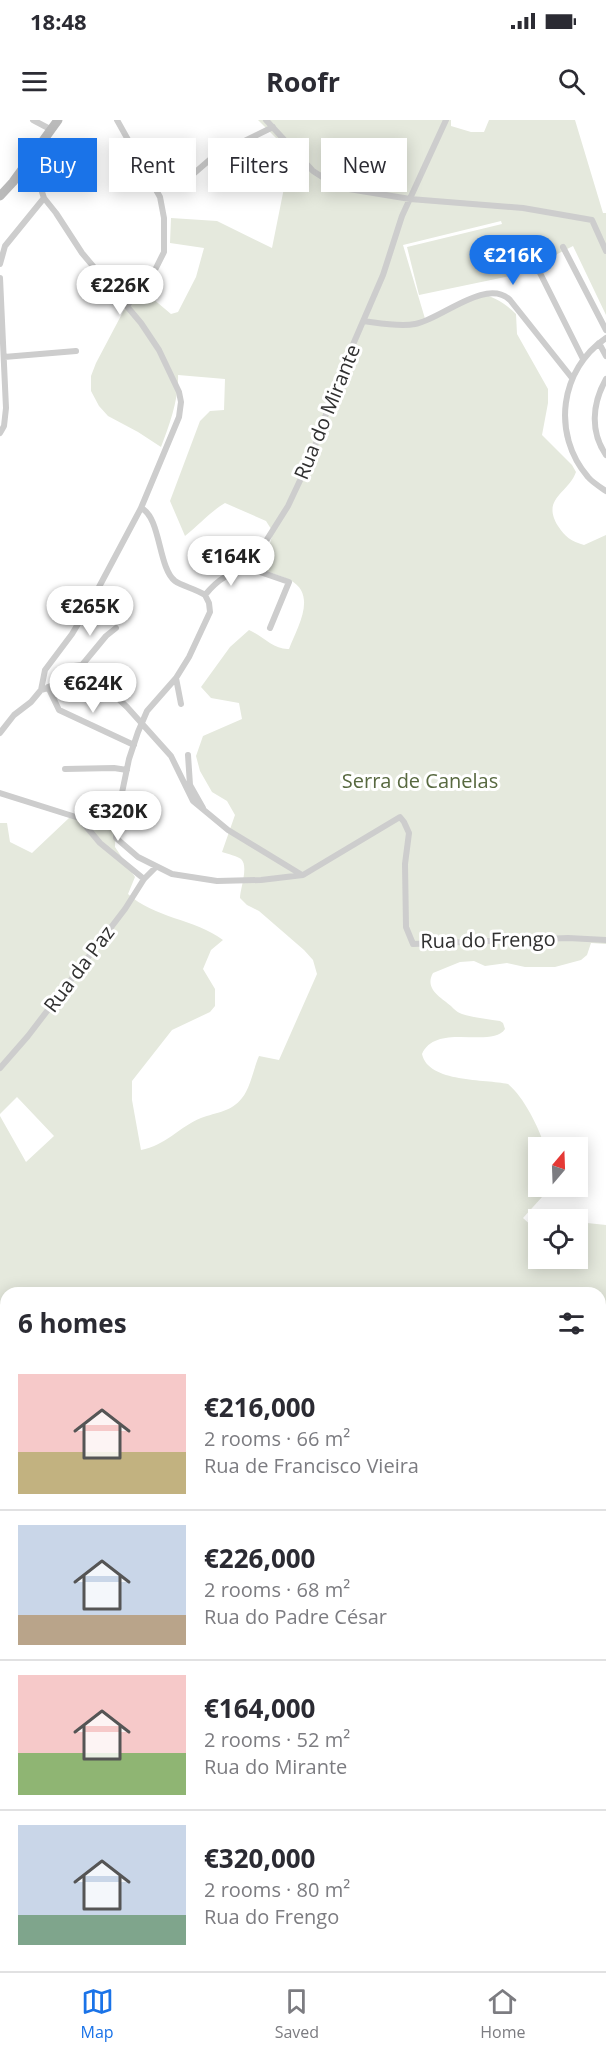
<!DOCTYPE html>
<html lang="en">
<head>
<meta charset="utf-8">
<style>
	body { margin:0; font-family:"Open Sans",sans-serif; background:#f2f2f3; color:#2b2b33; height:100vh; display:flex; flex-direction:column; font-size:22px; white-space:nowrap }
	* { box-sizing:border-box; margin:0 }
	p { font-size:20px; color:#7c7c81 }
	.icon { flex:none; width:33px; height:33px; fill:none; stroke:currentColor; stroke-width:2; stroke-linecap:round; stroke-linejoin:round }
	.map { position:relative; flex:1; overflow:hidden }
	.drawer { position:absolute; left:0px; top:1167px; width:606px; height:684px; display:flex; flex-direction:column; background:#fff; border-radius:18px 18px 0 0; box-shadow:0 3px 15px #0003 }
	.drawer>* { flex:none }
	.banner { position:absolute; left:18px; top:18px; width:570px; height:54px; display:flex; gap:12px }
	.needle { width:39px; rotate:19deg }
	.fabs { position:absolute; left:528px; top:1017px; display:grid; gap:12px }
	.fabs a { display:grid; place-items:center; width:60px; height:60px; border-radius:0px; background:#fff; box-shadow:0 3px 15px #0003; font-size:30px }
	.price { position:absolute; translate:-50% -51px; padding:0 14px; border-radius:21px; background:#fff; color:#222; font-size:20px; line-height:39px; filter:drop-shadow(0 2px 3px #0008) }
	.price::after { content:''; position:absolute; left:50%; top:36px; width:18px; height:14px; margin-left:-9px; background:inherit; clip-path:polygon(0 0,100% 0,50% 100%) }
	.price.selected { background:#1a73e8; color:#fff }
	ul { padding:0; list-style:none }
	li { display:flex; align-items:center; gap:18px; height:150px; padding:0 18px }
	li+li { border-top:2px solid #e1e1e2 }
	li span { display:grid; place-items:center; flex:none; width:168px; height:120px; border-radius:0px; color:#555 }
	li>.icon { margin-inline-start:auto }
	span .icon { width:72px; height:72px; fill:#fffc; stroke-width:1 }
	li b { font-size:26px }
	h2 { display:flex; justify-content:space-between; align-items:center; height:72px; padding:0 18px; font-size:26px }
	.pill { padding:0 21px; border-radius:0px; background:#fff; box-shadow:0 3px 15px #0003; font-size:21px; line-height:54px }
	.pill.selected { background:#1a73e8; color:#fff }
	.status { display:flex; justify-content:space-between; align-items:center; height:42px; padding:0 30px; background:#fff; direction:ltr }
	.status svg { height:16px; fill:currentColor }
	header { display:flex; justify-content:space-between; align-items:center; height:78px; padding:0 18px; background:#fff; font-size:27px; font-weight:700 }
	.menu { display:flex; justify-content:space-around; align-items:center; height:84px; border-top:2px solid #e1e1e2; background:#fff; font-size:16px; color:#7c7c81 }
	.menu a { display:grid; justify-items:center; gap:3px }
	.menu .selected { color:#1a73e8 }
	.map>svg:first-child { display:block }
	.green { fill:#e5e9dd }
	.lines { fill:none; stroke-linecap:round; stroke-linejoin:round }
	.street { stroke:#cdcdcd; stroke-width:6 }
	.secondary { stroke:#bababa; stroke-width:9 }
	.labels { text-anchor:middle; stroke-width:6; stroke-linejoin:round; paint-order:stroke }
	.street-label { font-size:20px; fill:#303030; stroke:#fff }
	.park-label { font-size:20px; fill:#586940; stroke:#fff }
</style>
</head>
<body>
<div class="status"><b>18:48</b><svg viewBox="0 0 49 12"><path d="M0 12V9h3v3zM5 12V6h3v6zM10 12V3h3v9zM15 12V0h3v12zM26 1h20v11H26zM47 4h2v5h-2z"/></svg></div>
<header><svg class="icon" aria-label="menu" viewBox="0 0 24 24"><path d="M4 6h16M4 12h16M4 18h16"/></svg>Roofr<svg class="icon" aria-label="search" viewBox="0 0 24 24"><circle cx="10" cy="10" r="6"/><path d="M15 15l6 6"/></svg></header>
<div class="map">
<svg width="606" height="1851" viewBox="0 0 606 1851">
	<rect width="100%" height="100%" fill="#fff"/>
	<path class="green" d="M258,0H451V6L471,12H484L489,0H575L603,93H606V195L573,126L526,150H519L520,154L419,175L407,127L502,104L501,101L403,125L426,202L448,192L479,173C494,177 505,183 516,194L517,214L548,269V283L542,315L572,345L576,352C568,374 541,378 558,406C565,417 571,421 584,425L606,415V824L591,823L587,835L581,840L555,847H525L507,843L485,846L474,841L460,842L433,853C424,869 441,877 451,886C455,890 457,892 462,894C474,898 488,899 500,901L503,903L505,909C492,929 436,902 422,934C428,963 486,959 508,964C524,977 539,1008 545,1027L538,1028V1066L546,1067L542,1077L523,1098L534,1108L538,1106V1138H578V1102L606,1105V1851H0V1841H6V1845H600V1173H6V1339H0V996L26,1042L54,1016L17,977L0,994V703H7L10,722L32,733L69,698L100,687H116L115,727L135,757L128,774C154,798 195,799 223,820L211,830L203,849L215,869V886L210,892L172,910L132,961V980L141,1030C165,1026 179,1007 201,998C217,992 231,992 242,978C250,969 254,947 259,936L279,940L317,854L313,840L304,830L259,791L247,785L240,778C240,769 249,746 241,739C237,736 228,734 222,732L235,695L227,681L212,672L200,651L196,636L203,616L242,599L239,583L211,578L201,567L230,527L249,510C263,516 274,530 289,529C297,508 318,475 290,460C282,456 272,453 263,450L273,412L266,401L225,383C211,391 199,405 185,416L170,381L200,301L210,291L224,290L225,259L178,255C179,279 169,306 161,327L138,312L108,296L99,286L91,271V256L96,243L124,190L146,173L171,194L178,192L196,157L204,128L170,123L171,98L217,101L272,128L290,38L285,27Z
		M6,1476V1598L3,1583L0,1581V1477Z
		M6,1609V1806L0,1803V1617Z"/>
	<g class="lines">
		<path class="street" d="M33,0L50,9
			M117,0L160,77L164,98V132L156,148L127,186
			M266,0L313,51L330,62L349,69L410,79L523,88L592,100L606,131
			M149,55L170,58L191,56L214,36L273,7
			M563,127L606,210
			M0,144L5,126L44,78
			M538,149L583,239
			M0,158L6,288L4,306L0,313
			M363,201C379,203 399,207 415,204C440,200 486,157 510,180L572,258
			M606,218C560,249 551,314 588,357C592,362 600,367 606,371
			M599,223L606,236
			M4,237L76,231
			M606,259C592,284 590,312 606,335
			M141,388C161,397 158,448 175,461C182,466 196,469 205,475L209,483L210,492L189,537L176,558L147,591L138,612L129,639L118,692L116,718L138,737L172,754L217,761L261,760L303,755L400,697L404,702L409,713L405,744L406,807L413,824L568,818L606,820
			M249,448L289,462L270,508
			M205,475C218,459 230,452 249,448L288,386L311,337L339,257L383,155L402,96L446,0
			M82,545L106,516L116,508
			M176,558L181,584
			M48,567L59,590L134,625
			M41,570C54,567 65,555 74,546L82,545L127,587L171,636L193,681L228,710L302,755
			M0,613L14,595L31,582L41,570L45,550L72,514L91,482L141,388L179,297L181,282L179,272L159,230L141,203L82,133L56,93L44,78L37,57L28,41
			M188,635L190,665L203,688
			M65,649L114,648L127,650
			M0,673L79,698L121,679
			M79,698L100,723L144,759
			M0,948L28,916L125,789L144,759L156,747
			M0,1434L6,1432
			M0,1593L6,1584
			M50,1851L52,1845"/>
		<path class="secondary" d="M0,76L13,62L58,0"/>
	</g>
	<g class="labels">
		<g class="street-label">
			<text transform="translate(327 292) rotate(-68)" y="7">Rua do Mirante</text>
			<text transform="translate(488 820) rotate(-1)" y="7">Rua do Frengo</text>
			<text transform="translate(79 849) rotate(-53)" y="7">Rua da Paz</text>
		</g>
		<g class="park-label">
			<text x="420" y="668">Serra de Canelas</text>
		</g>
	</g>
</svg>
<div class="fabs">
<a><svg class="needle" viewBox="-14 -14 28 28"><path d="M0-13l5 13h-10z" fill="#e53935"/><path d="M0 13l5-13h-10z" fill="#7c7c81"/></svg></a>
<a><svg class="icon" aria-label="locate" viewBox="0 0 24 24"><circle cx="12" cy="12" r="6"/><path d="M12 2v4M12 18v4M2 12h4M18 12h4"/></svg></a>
</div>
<b class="price selected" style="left:513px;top:166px">€216K</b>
<b class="price" style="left:120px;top:196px">€226K</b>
<b class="price" style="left:231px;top:467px">€164K</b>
<b class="price" style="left:90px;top:517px">€265K</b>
<b class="price" style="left:93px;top:594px">€624K</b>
<b class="price" style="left:118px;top:722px">€320K</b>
<div class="banner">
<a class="pill selected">Buy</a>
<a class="pill">Rent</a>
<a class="pill">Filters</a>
<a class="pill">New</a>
</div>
<section class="drawer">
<h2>6 homes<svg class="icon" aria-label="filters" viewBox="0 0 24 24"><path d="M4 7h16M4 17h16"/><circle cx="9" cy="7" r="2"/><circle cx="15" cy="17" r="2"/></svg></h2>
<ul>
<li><span style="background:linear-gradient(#f6c9c9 65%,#c2b280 0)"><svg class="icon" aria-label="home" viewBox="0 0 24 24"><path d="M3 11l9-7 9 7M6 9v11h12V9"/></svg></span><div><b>€216,000</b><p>2 rooms · 66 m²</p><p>Rua de Francisco Vieira</p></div></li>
<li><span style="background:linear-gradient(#c9d6e8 75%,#b9a48a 0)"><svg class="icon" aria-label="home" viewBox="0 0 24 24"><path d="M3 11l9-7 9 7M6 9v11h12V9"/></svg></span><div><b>€226,000</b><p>2 rooms · 68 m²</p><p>Rua do Padre César</p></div></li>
<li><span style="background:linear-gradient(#f6c9c9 65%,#8fb573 0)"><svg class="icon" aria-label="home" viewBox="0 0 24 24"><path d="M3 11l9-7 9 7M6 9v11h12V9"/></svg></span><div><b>€164,000</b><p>2 rooms · 52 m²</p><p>Rua do Mirante</p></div></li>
<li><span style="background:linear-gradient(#c9d6e8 75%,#7fa58c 0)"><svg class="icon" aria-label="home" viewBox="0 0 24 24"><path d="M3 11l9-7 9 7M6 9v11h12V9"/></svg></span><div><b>€320,000</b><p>2 rooms · 80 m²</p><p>Rua do Frengo</p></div></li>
</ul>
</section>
</div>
<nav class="menu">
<a class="selected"><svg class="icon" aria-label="map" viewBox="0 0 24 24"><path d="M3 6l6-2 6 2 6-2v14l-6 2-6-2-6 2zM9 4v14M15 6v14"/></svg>Map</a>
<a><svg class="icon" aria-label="saved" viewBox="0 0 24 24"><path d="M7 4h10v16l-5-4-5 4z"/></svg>Saved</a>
<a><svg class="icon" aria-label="home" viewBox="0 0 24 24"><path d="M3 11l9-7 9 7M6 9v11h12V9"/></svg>Home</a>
</nav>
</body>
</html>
